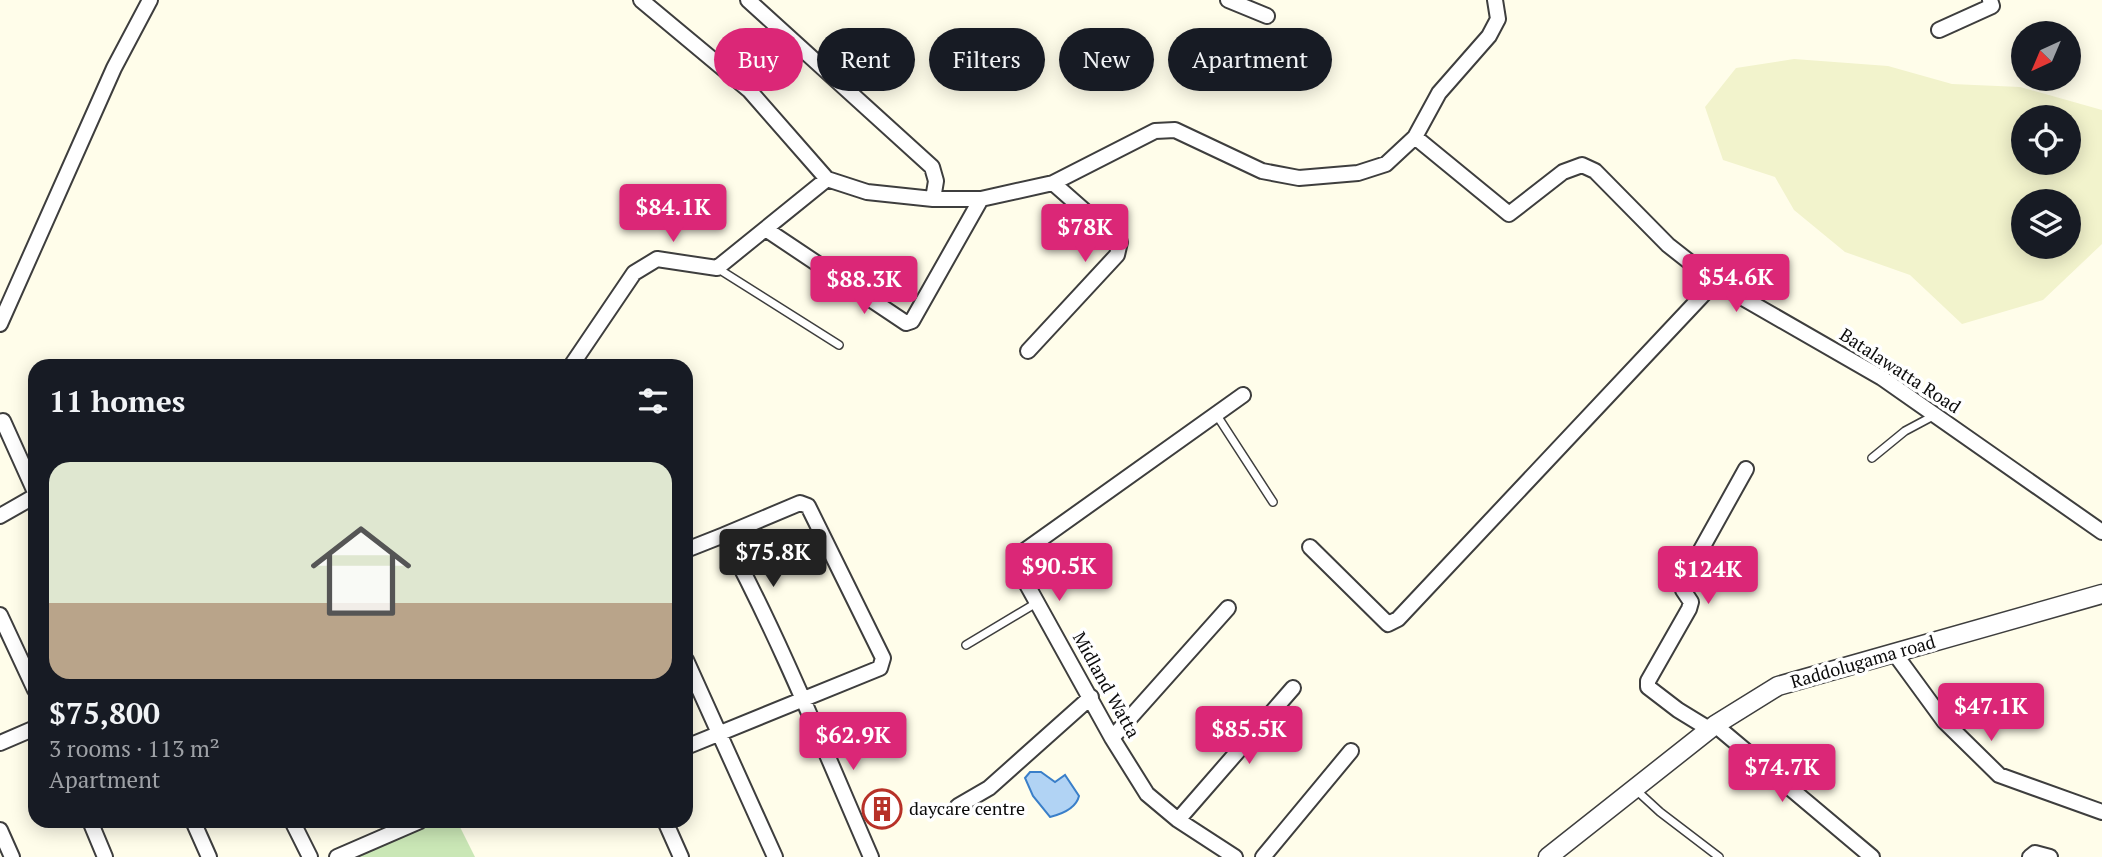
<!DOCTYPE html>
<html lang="en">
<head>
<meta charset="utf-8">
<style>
	body { margin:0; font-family:"PT Serif",serif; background:#20242c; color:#f1f3f6; height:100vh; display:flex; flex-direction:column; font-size:26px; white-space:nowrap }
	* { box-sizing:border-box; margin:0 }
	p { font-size:23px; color:#9ea1a6 }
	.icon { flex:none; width:38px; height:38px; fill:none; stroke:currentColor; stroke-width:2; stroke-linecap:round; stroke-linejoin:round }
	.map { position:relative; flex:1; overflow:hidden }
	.details { position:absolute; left:28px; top:359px; width:665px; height:469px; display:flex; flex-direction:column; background:#171b24; border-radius:21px; box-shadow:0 4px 18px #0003 }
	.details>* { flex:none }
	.guide { position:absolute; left:714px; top:28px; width:665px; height:63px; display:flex; gap:14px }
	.needle { width:46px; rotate:224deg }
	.fabs { position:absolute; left:2011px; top:21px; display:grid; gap:14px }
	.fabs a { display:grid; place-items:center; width:70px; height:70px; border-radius:50%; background:#171b24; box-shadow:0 4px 18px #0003; font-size:35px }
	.price { position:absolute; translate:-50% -60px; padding:0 16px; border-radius:7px; background:#db2777; color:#fff; font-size:23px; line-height:46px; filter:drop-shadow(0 2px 4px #0008) }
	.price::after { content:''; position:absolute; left:50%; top:42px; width:21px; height:16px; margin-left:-10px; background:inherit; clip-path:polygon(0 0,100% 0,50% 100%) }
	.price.on { background:#222; color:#fff }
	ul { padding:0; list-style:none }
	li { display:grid; align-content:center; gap:14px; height:371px; padding:0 21px }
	li span { display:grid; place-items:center; height:217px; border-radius:21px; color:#555 }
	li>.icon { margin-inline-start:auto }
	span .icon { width:126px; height:126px; fill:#fffc; stroke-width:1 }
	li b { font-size:30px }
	h2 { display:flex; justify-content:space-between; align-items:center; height:84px; padding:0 21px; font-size:30px }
	.chip { padding:0 24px; border-radius:32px; background:#171b24; box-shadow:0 4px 18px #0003; font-size:24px; line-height:63px }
	.chip.on { background:#db2777; color:#fff }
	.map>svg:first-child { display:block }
	.farmland { fill:#f2f3cc; fill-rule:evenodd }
	.green { fill:#cae7b6 }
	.water { fill:#b1d3f4; stroke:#3a7fc9; stroke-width:2 }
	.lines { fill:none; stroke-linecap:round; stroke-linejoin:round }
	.service-casing { stroke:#3e3e3e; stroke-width:10 }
	.minor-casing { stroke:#3e3e3e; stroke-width:18 }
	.tertiary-casing { stroke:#3e3e3e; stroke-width:21 }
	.service { stroke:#fff; stroke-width:7 }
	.minor { stroke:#fff; stroke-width:14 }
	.tertiary { stroke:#fff; stroke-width:18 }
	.labels { text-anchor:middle; stroke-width:7; stroke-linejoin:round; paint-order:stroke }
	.street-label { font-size:18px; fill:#0b0b0b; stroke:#fff }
	.poi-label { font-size:18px; fill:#0b0b0b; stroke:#fff; text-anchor:start }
</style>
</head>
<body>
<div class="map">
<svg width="2102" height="857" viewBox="0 0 2102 857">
	<rect width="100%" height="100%" fill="#fffdea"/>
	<path class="farmland" d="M1794,59L1888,66L1952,84L2020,87L2102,110V244L2043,300L1962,324L1910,275L1845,252L1794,210L1775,177L1723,160L1705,107L1736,68ZM2023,117H2068V163H2023ZM2023,201H2068V247H2023Z"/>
	<path class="green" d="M427,821H457L475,857H350Z"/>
	<path class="water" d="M1030,772H1041L1055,782L1065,775L1079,796C1076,809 1062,814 1050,817L1033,796L1025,778Z"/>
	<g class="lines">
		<g class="service-casing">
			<path id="service" d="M717,268L839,345
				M1216,414L1273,502
				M1872,458L1905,431L1935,415
				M966,645L1038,602
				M1635,789L1660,812L1719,857"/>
		</g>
		<g class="minor-casing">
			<path id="minor" d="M641,0L749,90L827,179
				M748,0L932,167L936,181L933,199
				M1228,0L1267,16
				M1939,30L1992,6L1990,0
				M1415,137L1509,214L1563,172L1582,165L1595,171L1668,245L1715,282L1882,378L2102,532
				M827,179L867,192L933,199H981L1053,183L1155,131L1175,130L1262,171L1299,178L1358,173L1386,164L1415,137L1439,93L1489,36L1498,19L1495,0
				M767,230L906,323L912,321L981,199
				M0,324L114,68L150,0
				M1028,351L1117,255L1120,242L1053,183
				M571,366L634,273L657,259L717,268L827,179
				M3,421L35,492
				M0,516L35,496
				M1310,547L1388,624L1398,619L1715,282
				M686,550L724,535
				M0,615L35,690
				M1895,654L1944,721L1999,775L2102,812
				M686,660L775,857
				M1715,725L1872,857
				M1709,729L1678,710L1648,687V681L1689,609L1691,602L1683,590L1687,575L1746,469
				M1112,738L1228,608
				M0,743L35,728
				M686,747L880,668L883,658L808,506L800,503L724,535C780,639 824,749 871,857
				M958,806L989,788L1091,697
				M1178,820L1293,688
				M90,821L105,857
				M193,821L209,857
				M292,821L310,857
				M665,821L681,857
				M0,830L12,857
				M337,857L420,821
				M1235,857L1178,820L1147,794L1112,738L1020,572V554L1243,395
				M1263,857L1351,751
				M2030,857L2035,853L2050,857"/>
		</g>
		<g class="tertiary-casing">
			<path id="tertiary" d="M1548,857L1715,725L1778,686L2102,594"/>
		</g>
		<use href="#service" class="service"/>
		<use href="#minor" class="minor"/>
		<use href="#tertiary" class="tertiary"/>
	</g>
	<defs>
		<g id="building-ring" transform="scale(2.0125)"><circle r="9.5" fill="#fff" stroke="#b73128" stroke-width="1.5"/><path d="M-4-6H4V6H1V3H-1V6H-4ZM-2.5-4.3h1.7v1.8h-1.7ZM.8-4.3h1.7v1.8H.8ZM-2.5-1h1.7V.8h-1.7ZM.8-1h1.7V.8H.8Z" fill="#b73128"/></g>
	</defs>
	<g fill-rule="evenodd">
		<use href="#building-ring" x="882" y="809"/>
	</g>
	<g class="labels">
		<g class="street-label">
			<text transform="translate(1900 371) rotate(33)" y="6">Batalawatta Road</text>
			<text transform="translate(1863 662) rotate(-16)" y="6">Raddolugama road</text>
			<text transform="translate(1106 685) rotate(61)" y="6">Midland Watta</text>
		</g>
		<g class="poi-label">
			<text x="909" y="815">daycare centre</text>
		</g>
	</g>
</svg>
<div class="fabs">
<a><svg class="needle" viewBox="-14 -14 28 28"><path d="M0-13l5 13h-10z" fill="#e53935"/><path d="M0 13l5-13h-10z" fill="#9ea1a6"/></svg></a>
<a><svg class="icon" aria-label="locate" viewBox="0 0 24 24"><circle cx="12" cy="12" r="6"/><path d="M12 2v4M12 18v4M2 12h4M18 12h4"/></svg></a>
<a><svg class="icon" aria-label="layers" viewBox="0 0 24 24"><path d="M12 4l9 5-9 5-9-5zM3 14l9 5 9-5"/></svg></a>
</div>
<b class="price" style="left:673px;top:244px">$84.1K</b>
<b class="price" style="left:1085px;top:264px">$78K</b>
<b class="price" style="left:1736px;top:314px">$54.6K</b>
<b class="price" style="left:864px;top:316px">$88.3K</b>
<b class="price on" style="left:773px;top:589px">$75.8K</b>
<b class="price" style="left:1059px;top:603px">$90.5K</b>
<b class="price" style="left:1708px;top:606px">$124K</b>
<b class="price" style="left:1991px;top:743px">$47.1K</b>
<b class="price" style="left:1249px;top:766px">$85.5K</b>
<b class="price" style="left:853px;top:772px">$62.9K</b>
<b class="price" style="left:1782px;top:804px">$74.7K</b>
<div class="guide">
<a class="chip on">Buy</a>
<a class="chip">Rent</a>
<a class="chip">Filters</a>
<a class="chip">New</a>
<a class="chip">Apartment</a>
</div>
<section class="details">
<h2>11 homes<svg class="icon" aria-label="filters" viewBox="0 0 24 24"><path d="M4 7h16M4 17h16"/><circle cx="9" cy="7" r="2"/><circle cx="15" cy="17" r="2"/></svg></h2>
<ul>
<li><span style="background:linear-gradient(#dfe7d0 65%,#b9a48a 0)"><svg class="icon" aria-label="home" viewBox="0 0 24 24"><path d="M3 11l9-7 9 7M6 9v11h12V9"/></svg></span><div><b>$75,800</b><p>3 rooms · 113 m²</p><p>Apartment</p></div></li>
</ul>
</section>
</div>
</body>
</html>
